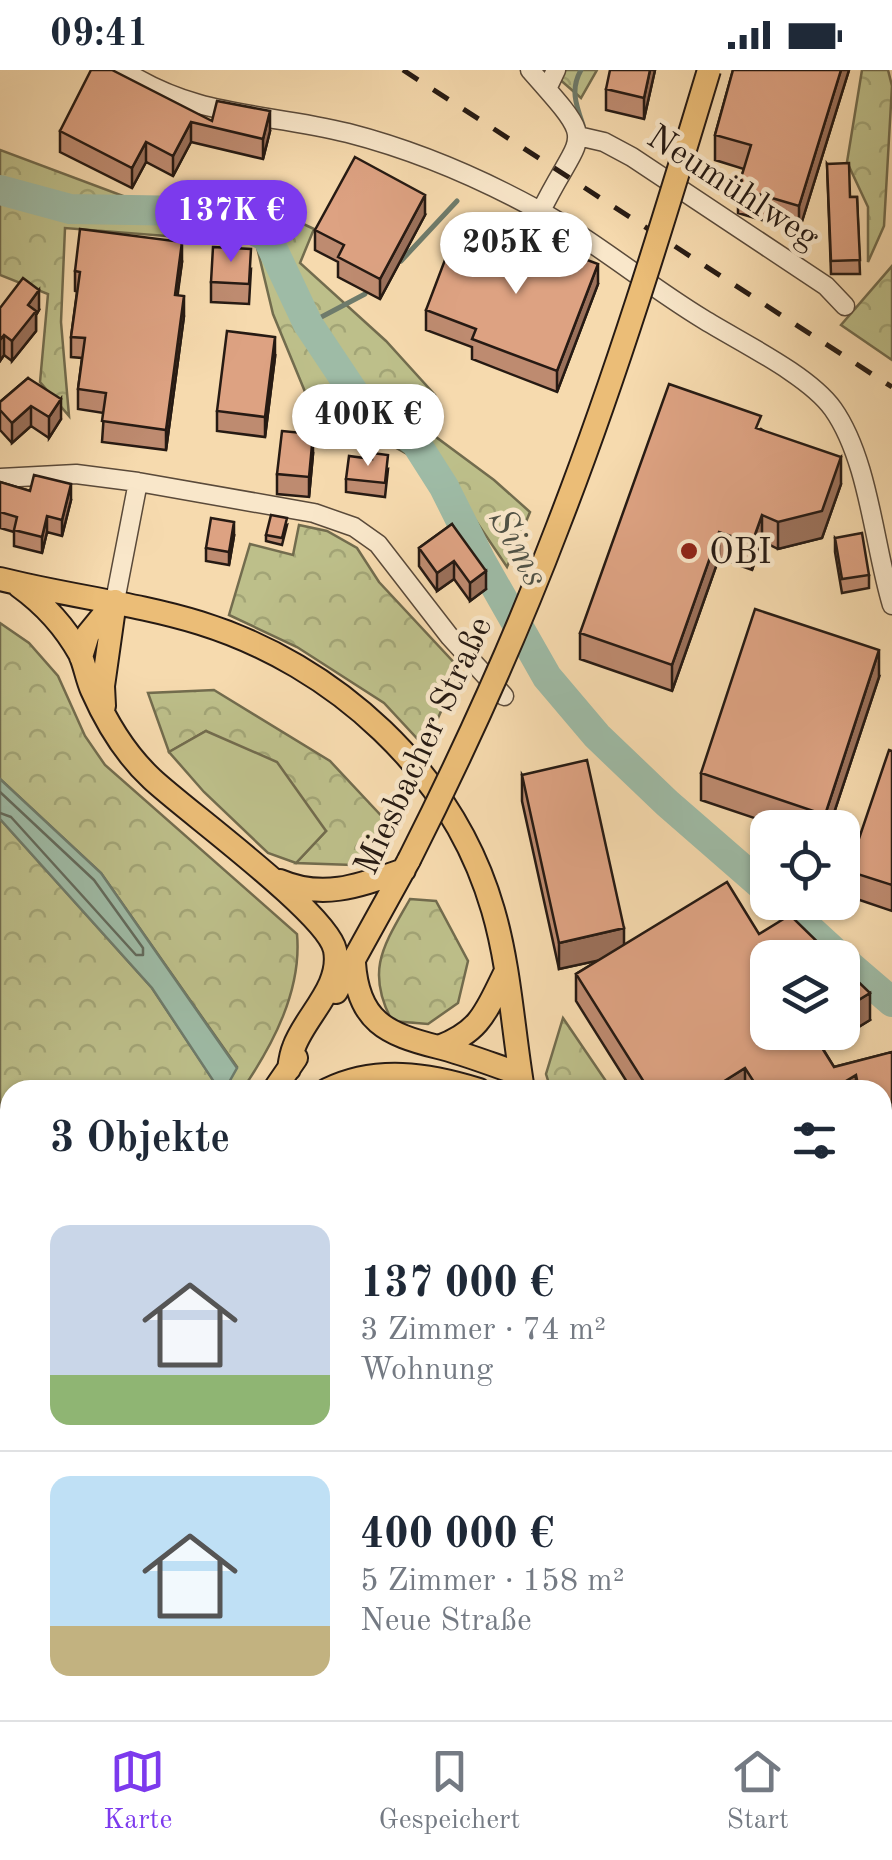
<!DOCTYPE html>
<html lang="de">
<head>
<meta charset="utf-8">
<style>
	body { margin:0; font-family:"Old Standard TT",serif; background:#f6f6f7; color:#1f2937; height:100vh; display:flex; flex-direction:column; font-size:38px; white-space:nowrap }
	* { box-sizing:border-box; margin:0 }
	p { font-size:32px; color:#747a83 }
	.icon { flex:none; width:55px; height:55px; fill:none; stroke:currentColor; stroke-width:2; stroke-linecap:round; stroke-linejoin:round }
	.map { position:relative; flex:1; overflow:hidden }
	.drawer { position:absolute; left:0px; top:1010px; width:892px; height:640px; display:flex; flex-direction:column; background:#fff; border-radius:30px 30px 0 0; box-shadow:0 2px 8px #0004 }
	.drawer>* { flex:none }
	.tools { position:absolute; left:750px; top:740px; display:grid; gap:20px }
	.tools a { display:grid; place-items:center; width:110px; height:110px; border-radius:20px; background:#fff; box-shadow:0 2px 8px #0004; font-size:50px }
	.price { position:absolute; translate:-50% -85px; padding:0 22px; border-radius:35px; background:#fff; color:#222; font-size:32px; line-height:65px; filter:drop-shadow(0 2px 5px #0008) }
	.price::after { content:''; position:absolute; left:50%; top:60px; width:30px; height:22px; margin-left:-15px; background:inherit; clip-path:polygon(0 0,100% 0,50% 100%) }
	.price.active { background:#7c3aed; color:#fff }
	ul { padding:0; list-style:none }
	li { display:flex; align-items:center; gap:30px; height:250px; padding:0 50px }
	li+li { border-top:2px solid #e0e1e3 }
	li span { display:grid; place-items:center; flex:none; width:280px; height:200px; border-radius:20px; color:#555 }
	li>.icon { margin-inline-start:auto }
	span .icon { width:120px; height:120px; fill:#fffc; stroke-width:1 }
	li b { font-size:42px }
	h2 { display:flex; justify-content:space-between; align-items:center; height:120px; padding:0 50px; font-size:42px }
	.status { display:flex; justify-content:space-between; align-items:center; height:70px; padding:0 50px; background:#fff; direction:ltr }
	.status svg { height:28px; fill:currentColor }
	.tab-bar { display:flex; justify-content:space-around; align-items:center; height:140px; border-top:2px solid #e0e1e3; background:#fff; font-size:28px; color:#747a83 }
	.tab-bar a { display:grid; justify-items:center; gap:5px }
	.tab-bar .active { color:#7c3aed }
	.map>svg:first-child { display:block }
	.grass { fill:url(#grass-tufts); stroke:#726c4e; stroke-width:2.5 }
	.forest { fill:url(#forest-crowns); stroke:#726c4e; stroke-width:2.5 }
	.park { fill:#bdbf8a; stroke:#726c4e; stroke-width:2.5 }
	.water { fill:#9ebba6; stroke:#6e7b6b; stroke-width:2.5 }
	.lines { fill:none; stroke-linecap:round; stroke-linejoin:round }
	.shore { stroke:#626a5c; stroke-width:2.5 }
	.stream { stroke:#6e7b6b; stroke-width:5 }
	.river { stroke:#9ebba6; stroke-width:30 }
	.minor-casing { stroke:#5a4a3a; stroke-width:21 }
	.major-casing { stroke:#261a13; stroke-width:26 }
	.minor { stroke:#f9e7ca; stroke-width:18 }
	.major { stroke:#ebbd77; stroke-width:22 }
	.rail { stroke:#261a13; stroke-width:5; stroke-dasharray:18 18; stroke-linecap:butt }
	.major-bridge-casing { stroke:#261a13; stroke-width:26; stroke-linecap:butt }
	.major-bridge { stroke:#ebbd77; stroke-width:22 }
	.wall { fill:#be8b70; stroke:#261a13; stroke-width:2.5 }
	.shaded-wall { fill:#9b715b; stroke:#261a13; stroke-width:2.5 }
	.building { fill:#dda282; stroke:#261a13; stroke-width:2.5 }
	.poi-dot { fill:#8f2418; stroke:#f9e7ca; stroke-width:4 }
	.labels { text-anchor:middle; stroke-width:9; stroke-linejoin:round; paint-order:stroke }
	.street-label { font-size:35px; fill:#261a13; stroke:#f9e7ca }
	.poi-label { font-size:35px; fill:#261a13; stroke:#f9e7ca; text-anchor:start }
	.water-label { font-size:38px; font-style:italic; fill:#505246; stroke:#f9e7ca }
</style>
</head>
<body>
<div class="status"><b>09:41</b><svg viewBox="0 0 49 12"><path d="M0 12V9h3v3zM5 12V6h3v6zM10 12V3h3v9zM15 12V0h3v12zM26 1h20v11H26zM47 4h2v5h-2z"/></svg></div>
<div class="map">
<svg width="892" height="1650" viewBox="0 0 892 1650">
	<defs>
		<pattern id="grass-tufts" width="24" height="20" patternUnits="userSpaceOnUse" patternTransform="scale(2.5)"><rect width="24" height="20" fill="#bdbf8a"/><path d="M3 7l-1-3M5 7V3M7 7l1-3M15 17l-1-3M17 17v-4M19 17l1-3" fill="none" stroke="#a2a476"/></pattern>
		<pattern id="forest-crowns" width="20" height="18" patternUnits="userSpaceOnUse" patternTransform="scale(2.5)"><rect width="20" height="18" fill="#bdbf8a"/><path d="M2 6a3 3 0 1 1 6 0M12 15a3 3 0 1 1 6 0" fill="none" stroke="#a2a476"/></pattern>
	</defs>
	<rect width="100%" height="100%" fill="#f6daae"/>
	<filter id="stains"><feTurbulence type="fractalNoise" baseFrequency=".002" numOctaves="4"/><feColorMatrix values="0 0 0 0 .2 0 0 0 0 .09 0 0 0 0 .02 0 0 0 .5 -.17"/></filter>
	<radialGradient id="worn" r=".72"><stop offset=".6" stop-color="#630" stop-opacity="0"/><stop offset="1" stop-color="#630" stop-opacity=".3"/></radialGradient>
	<path class="grass" d="M883,1467L892,1473V1650H701L706,1640H882Z"/>
	<path class="forest" d="M549,0H597L581,28Z
		M862,0H888L892,16L884,156L868,192V137L847,92Z
		M0,80L131,129H183L237,123L314,159L300,193L386,271L435,325L436,367L494,410L530,442L507,497L445,405L308,329L273,244L256,173L65,158L61,252L69,346L40,312L48,224L0,205Z
		M892,196V290L841,255Z
		M299,455L327,461L357,478L379,512L460,599L425,677L384,633L297,577L229,545L250,474L293,485Z
		M0,553L29,573L58,606L85,666L105,695L297,864C302,920 273,975 242,1020H10V1328L0,1340V749L152,918L218,1017L237,997L101,803L0,709Z
		M214,620L330,691L388,753L353,795L296,793L326,761L206,661L169,682L148,623Z
		M410,829L436,831L468,891L458,933L428,954L392,951C365,900 384,875 410,829Z
		M563,948L612,1020H551L546,1004Z
		M10,1384V1550L0,1524V1393Z
		M44,1640H706L701,1650H47Z"/>
	<path class="park" d="M206,661L277,692L326,761L296,793L268,783L204,722L169,682Z"/>
	<path class="water" d="M0,709L101,803L237,998L228,1014L218,1018L152,918L0,749Z
		M0,1524L10,1550V1640H44L47,1650H0Z"/>
	<g class="lines">
		<path class="shore" d="M0,722L94,810L143,878V885H136L11,747L0,743"/>
		<path class="stream" d="M581,0C570,19 576,35 583,55
			M401,191L457,131
			M308,254L365,224
			M470,1640L472,1650"/>
		<path class="river" d="M0,120L70,139L192,141L226,147L267,167L308,254L356,326L416,373L444,417L481,491L547,607L597,666L667,733L768,821
			M780,832L841,888
			M842,889L892,932
			M580,1640L585,1650"/>
		<g class="minor-casing">
			<path id="minor" d="M123,0C199,49 265,42 348,63C414,80 478,107 538,140C595,171 647,215 703,249C740,272 809,305 833,339C869,390 874,476 892,535
				M530,0C600,79 582,57 541,141
				M547,19L556,0
				M578,66L604,72L632,87L826,216L845,236
				M0,408L76,404L138,412L314,443L354,457L378,474L450,567L504,626
				M115,531L138,412
				M882,1408L892,1413"/>
		</g>
		<g class="major-casing">
			<path id="major" d="M0,509C67,526 135,533 200,553C335,595 453,702 493,840C510,898 513,961 523,1020
				M19,516C44,534 65,557 80,584C85,595 87,609 92,620C107,654 125,684 152,709C186,741 327,843 335,880C342,917 305,946 294,977C291,984 290,992 289,999
				M81,587L88,564L115,531
				M104,636L103,616L115,531
				M280,811C324,830 361,815 404,800
				M354,893C358,951 386,964 438,977C466,984 493,995 520,1004
				M336,922L409,790
				M439,977C481,961 486,941 505,903
				M274,1020L296,988
				M327,1020C376,996 428,1004 479,1020
				M0,1372L10,1360
				M882,1446L892,1453"/>
		</g>
		<use href="#minor" class="minor"/>
		<use href="#major" class="major"/>
		<path class="rail" d="M403,0L892,317"/>
		<g class="major-bridge-casing">
			<path id="major-bridge" d="M409,790C464,681 515,569 558,456C616,307 663,153 709,0"/>
		</g>
		<use href="#major-bridge" class="major-bridge"/>
	</g>
	<path class="wall" d="M655,0L644,49L606,40V19Z
		M733,0H849L799,161L738,143V118L744,99L715,90V65Z
		M212,51L270,61L263,89L191,72L173,106L146,92L132,118L60,82V61Z
		M827,94L850,127H857L860,204H831Z
		M425,145L380,229L338,207V192L315,180V160Z
		M182,192L177,225L184,246L166,380L102,372L104,343L78,339V319L82,288L71,287V267L77,222L75,221V201Z
		M500,193L598,214L557,322L472,289V277L426,260V240Z
		M251,199L249,234L211,232V212Z
		M0,238L39,240L36,245V261L12,291L4,285L0,291Z
		M275,287L265,367L217,361V341Z
		M28,308L61,349L49,368L31,356L12,373L0,360V332Z
		M761,359L841,414L822,468L778,479L762,471L752,500L719,488L672,621L580,589V563Z
		M313,384L309,427L277,424V404Z
		M388,399L385,427L346,422V409Z
		M0,412L30,421L71,430L62,466L47,462L42,483L14,476V462L0,458Z
		M452,454L486,519L470,531L454,509L437,521L419,496V478Z
		M287,455L282,475L266,471V465Z
		M234,466L229,495L206,491V478Z
		M835,468L869,505V518L842,523L835,482Z
		M879,607L829,758H784L701,730V703Z
		M892,681V841L848,826V801Z
		M522,705L624,875L759,864L870,950L823,979L834,997L892,982V1186L882,1184V1020H632L576,931V904L599,890L559,899L522,731Z"/>
	<path class="shaded-wall" d="M650,0H655L644,49V28Z
		M841,0H849L799,161V136Z
		M270,41V61L263,89V69Z
		M191,52V72L173,106V86Z
		M146,72V92L132,118V98Z
		M425,125V145L380,229V209Z
		M182,172V192L175,245V225Z
		M598,194V214L557,322V301Z
		M39,220V240L36,245V261L12,291V271L28,235Z
		M184,226V246L166,380V360Z
		M4,265V285L0,291V270Z
		M275,267V287L265,367V347Z
		M61,329V349L49,368V347Z
		M31,336V356L12,373V353Z
		M313,364V384L309,427V407Z
		M841,387V414L822,468L778,479V452Z
		M71,414V430L62,466V450Z
		M762,445V471L752,500V473Z
		M47,446V462L42,483V467Z
		M234,452V466L229,495V482Z
		M719,462V488L672,621V595Z
		M454,491V509L437,521V503Z
		M486,501V519L470,531V513Z
		M879,580V607L829,758H825V745Z
		M624,858V885L559,899V873Z
		M870,923V950L811,986V962H842V940Z
		M745,998V1020H718V1015Z
		M856,1005V1020H831Z"/>
	<path class="building" d="M91,0H112L212,51L217,31L270,41L263,69L191,52L173,86L146,72L132,98L60,61Z
		M610,0H650L644,28L606,19Z
		M733,0H841L799,136L738,118L751,75L715,65Z
		M355,87L425,125L380,209L338,187L344,175L315,160Z
		M849,93L850,127H857L860,190L831,191L827,94Z
		M80,159L182,172L175,225L184,226L166,360L102,351L106,323L78,319L85,268L71,267L80,202L75,201Z
		M512,162L598,194L557,301L472,269L476,259L426,240L451,174L500,193Z
		M213,177L251,179L249,214L211,212Z
		M23,208L39,220L28,235L36,241L12,271L4,265L0,270V238Z
		M227,261L275,267L265,347L217,341Z
		M28,308L61,329L49,347L31,336L12,353L0,340V332Z
		M669,314L761,346L756,358L841,387L822,441L778,452L762,445L752,473L719,462L672,595L580,563Z
		M282,361L313,364L309,407L277,404Z
		M372,383L388,385L385,413L346,409L349,386L372,389Z
		M34,405L71,414L62,450L47,446L42,467L14,460L17,447L0,442V412L30,421Z
		M271,445L287,448L282,468L266,465Z
		M211,448L234,452L229,482L206,478Z
		M452,454L486,501L470,513L454,491L437,503L419,478Z
		M862,463L869,505L842,509L835,468Z
		M755,539L879,580L825,745L701,703Z
		M889,680L892,681V815L848,801Z
		M587,690L624,858L559,873L522,705Z
		M727,812L759,864L790,845L834,888H768V962H812L834,997L892,982V1159L882,1157V1020H859L856,1005L831,1020H759L745,998L718,1015L722,1020H649L576,904Z
		M842,896L870,923L842,940Z"/>
	<circle class="poi-dot" cx="689" cy="481" r="10"/>
	<g class="labels">
		<g class="street-label">
			<text transform="translate(734 116) rotate(33)" y="12">Neumühlweg</text>
			<text transform="translate(422 675) rotate(-65)" y="12">Miesbacher Straße</text>
		</g>
		<g class="poi-label">
			<text x="709" y="493">OBI</text>
		</g>
		<g class="water-label">
			<text transform="translate(520 477) rotate(61)" y="13">Sims</text>
		</g>
	</g>
	<rect width="100%" height="100%" filter="url(#stains)"/>
	<rect width="100%" height="100%" fill="url(#worn)"/>
</svg>
<div class="tools">
<a><svg class="icon" aria-label="locate" viewBox="0 0 24 24"><circle cx="12" cy="12" r="6"/><path d="M12 2v4M12 18v4M2 12h4M18 12h4"/></svg></a>
<a><svg class="icon" aria-label="layers" viewBox="0 0 24 24"><path d="M12 4l9 5-9 5-9-5zM3 14l9 5 9-5"/></svg></a>
</div>
<b class="price active" style="left:231px;top:195px">137K €</b>
<b class="price" style="left:516px;top:227px">205K €</b>
<b class="price" style="left:368px;top:399px">400K €</b>
<section class="drawer">
<h2>3 Objekte<svg class="icon" aria-label="filters" viewBox="0 0 24 24"><path d="M4 7h16M4 17h16"/><circle cx="9" cy="7" r="2"/><circle cx="15" cy="17" r="2"/></svg></h2>
<ul>
<li><span style="background:linear-gradient(#c9d6e8 75%,#8fb573 0)"><svg class="icon" aria-label="home" viewBox="0 0 24 24"><path d="M3 11l9-7 9 7M6 9v11h12V9"/></svg></span><div><b>137 000 €</b><p>3 Zimmer · 74 m²</p><p>Wohnung</p></div></li>
<li><span style="background:linear-gradient(#bfe0f5 75%,#c2b280 0)"><svg class="icon" aria-label="home" viewBox="0 0 24 24"><path d="M3 11l9-7 9 7M6 9v11h12V9"/></svg></span><div><b>400 000 €</b><p>5 Zimmer · 158 m²</p><p>Neue Straße</p></div></li>
</ul>
</section>
</div>
<nav class="tab-bar">
<a class="active"><svg class="icon" aria-label="map" viewBox="0 0 24 24"><path d="M3 6l6-2 6 2 6-2v14l-6 2-6-2-6 2zM9 4v14M15 6v14"/></svg>Karte</a>
<a><svg class="icon" aria-label="saved" viewBox="0 0 24 24"><path d="M7 4h10v16l-5-4-5 4z"/></svg>Gespeichert</a>
<a><svg class="icon" aria-label="home" viewBox="0 0 24 24"><path d="M3 11l9-7 9 7M6 9v11h12V9"/></svg>Start</a>
</nav>
</body>
</html>
